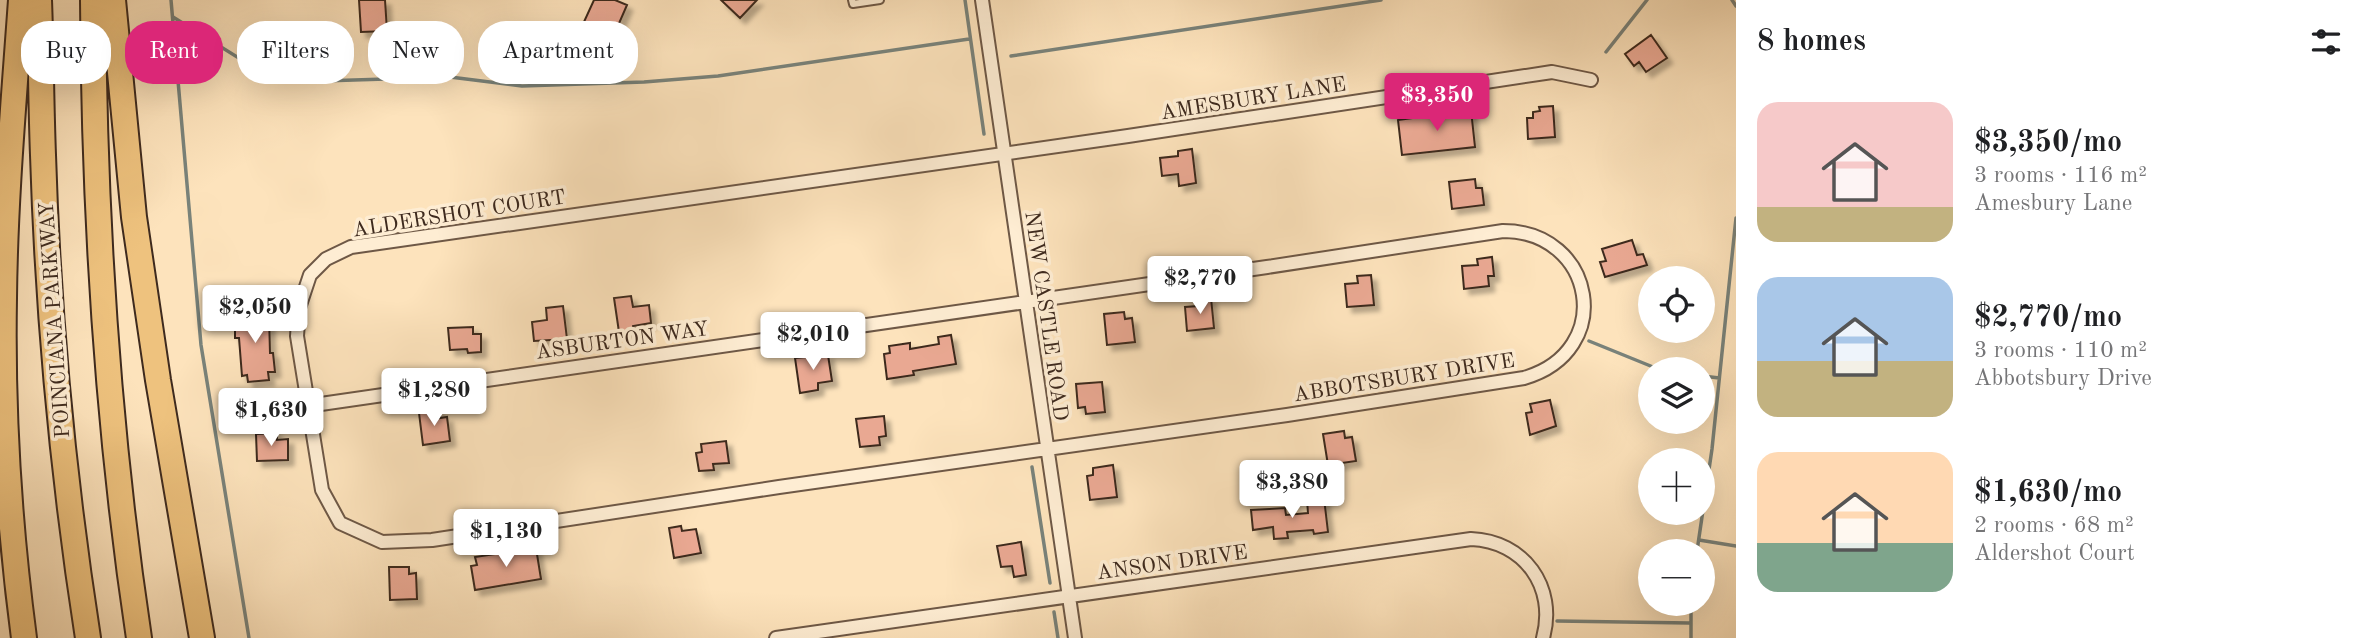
<!DOCTYPE html>
<html lang="en">
<head>
<meta charset="utf-8">
<style>
	body { margin:0; font-family:"Old Standard TT",serif; background:#f2f2f2; color:#202124; height:100vh; display:flex; flex-direction:column; font-size:26px; white-space:nowrap }
	* { box-sizing:border-box; margin:0 }
	p { font-size:23px; color:#757577 }
	.icon { flex:none; width:38px; height:38px; fill:none; stroke:currentColor; stroke-width:2; stroke-linecap:round; stroke-linejoin:round }
	.map { position:relative; flex:1; overflow:hidden }
	.details { display:flex; flex-direction:column; background:#fff; width:630px }
	.details>* { flex:none }
	.hud { position:absolute; left:21px; top:21px; width:665px; height:63px; display:flex; gap:14px }
	.fabs { position:absolute; left:1638px; top:266px; display:grid; gap:14px }
	.fabs a { display:grid; place-items:center; width:77px; height:77px; border-radius:50%; background:#fff; box-shadow:0 7px 28px #0002; font-size:35px }
	.price { position:absolute; translate:-50% -60px; padding:0 16px; border-radius:7px; background:#fff; color:#222; font-size:23px; line-height:46px; filter:drop-shadow(0 2px 4px #0008) }
	.price::after { content:''; position:absolute; left:50%; top:42px; width:21px; height:16px; margin-left:-10px; background:inherit; clip-path:polygon(0 0,100% 0,50% 100%) }
	.price.selected { background:#db2777; color:#fff }
	ul { padding:0; list-style:none }
	li { display:flex; align-items:center; gap:21px; height:175px; padding:0 21px }
	li span { display:grid; place-items:center; flex:none; width:196px; height:140px; border-radius:21px; color:#555 }
	li>.icon { margin-inline-start:auto }
	span .icon { width:84px; height:84px; fill:#fffc; stroke-width:1 }
	li b { font-size:30px }
	h2 { display:flex; justify-content:space-between; align-items:center; height:84px; padding:0 21px; font-size:30px }
	.tag { padding:0 24px; border-radius:28px; background:#fff; box-shadow:0 7px 28px #0002; font-size:24px; line-height:63px }
	.tag.selected { background:#db2777; color:#fff }
	main { display:flex; flex:1; min-height:0 }
	.map>svg:first-child { display:block }
	.lines { fill:none; stroke-linecap:round; stroke-linejoin:round }
	.stream { stroke:#79827a; stroke-width:3.5 }
	.building { fill:#e9a892; stroke:#3e2a1e; stroke-width:2; filter:url(#shadow) }
	.lane-casing { stroke:#6e5846; stroke-width:10 }
	.street-casing { stroke:#6e5846; stroke-width:16 }
	.highway-casing { stroke:#3e2a1e; stroke-width:28 }
	.lane { stroke:#feedd3; stroke-width:6 }
	.street { stroke:#feedd3; stroke-width:12 }
	.highway { stroke:#eec27e; stroke-width:24 }
	.labels { text-anchor:middle; stroke-width:7; stroke-linejoin:round; paint-order:stroke }
	.street-label { font-size:21px; fill:#3e2a1e; stroke:#feedd3 }
</style>
</head>
<body>
<main>
<div class="map">
<svg width="1736" height="638" viewBox="0 0 1736 638">
	<defs>
		<filter id="shadow"><feDropShadow dx="5.5" dy="5.5" stdDeviation="2" flood-color="#0004"/></filter>
	</defs>
	<rect width="100%" height="100%" fill="#fde3bc"/>
	<filter id="stains"><feTurbulence type="fractalNoise" baseFrequency=".00286" numOctaves="4"/><feColorMatrix values="0 0 0 0 .2 0 0 0 0 .09 0 0 0 0 .02 0 0 0 .5 -.17"/></filter>
	<radialGradient id="worn" r=".72"><stop offset=".6" stop-color="#630" stop-opacity="0"/><stop offset="1" stop-color="#630" stop-opacity=".3"/></radialGradient>
	<g class="lines">
		<path class="stream" d="M171,0L201,345L249,638
			M965,0L984,134
			M1732,0L1736,6
			M173,17L266,75L290,82L450,77L522,86L644,82L718,76L969,39
			M1606,52L1647,0
			M1011,56L1381,0
			M1589,341L1658,369
			M1703,376L1719,378
			M1032,467L1050,583
			M1699,540L1736,546
			M1697,551L1712,449L1736,218
			M1054,612L1058,638
			M1557,621L1689,623
			M1691,638V604"/>
	</g>
	<path class="building" d="M359,0H385L387,31L361,32Z
		M594,0H615L627,5L617,28L605,23L601,32L583,24Z
		M721,0H757L740,18Z
		M1651,35L1667,58L1646,72L1639,62L1634,66L1625,54Z
		M1553,106L1555,137L1528,139L1527,118H1533V112L1540,111L1539,107Z
		M1471,110L1475,147L1402,155L1398,120Z
		M1192,149L1196,183L1179,186L1178,174L1162,176L1160,158L1178,156V151Z
		M1475,179L1476,188H1482L1484,205L1452,209L1449,182Z
		M1632,240L1637,255L1643,254L1647,265L1605,277L1600,262L1606,261L1602,249Z
		M1492,257L1494,276H1488L1489,286L1464,289L1462,266L1478,265L1477,259Z
		M1371,275L1374,305L1347,307L1345,284L1358,283L1357,276Z
		M631,296L633,307L649,305L651,323L633,326V330L619,332L614,298Z
		M1211,298L1214,328L1187,331L1185,307L1198,306L1197,299Z
		M563,306L567,339L534,341L532,322L547,320L546,308Z
		M240,310H261L262,316H269L270,353H273L275,372H268L269,380L248,382L247,375L242,376L239,338H235V323H240Z
		M1124,312L1125,319L1132,318L1135,342L1107,345L1104,314Z
		M473,327V334H481V352L468,353L467,349L450,350L448,328Z
		M951,335L956,364L913,371L914,375L887,379L884,354L890,353L889,346L910,343V349L939,344L938,337Z
		M828,355L832,381L818,383V390L800,393L795,358Z
		M1102,382L1105,412L1086,414L1085,407L1078,408L1076,384Z
		M1550,400L1556,426L1530,435L1526,413L1532,412L1530,404Z
		M440,411V418L447,417L450,441L423,445L419,413Z
		M884,416L886,436L879,437L880,445L860,447L856,419Z
		M1344,431L1345,438L1352,437L1356,461L1328,465L1323,434Z
		M277,433V440L288,439V460L257,461L256,434Z
		M726,441L729,463L713,464L714,470L699,471L696,453L702,452L701,444Z
		M1113,465L1117,497L1090,500L1087,476L1093,475V468Z
		M1324,498L1328,532L1314,534L1313,530L1287,532L1288,538L1274,539L1273,527L1253,530L1251,510L1285,508L1286,515L1308,513L1307,500Z
		M681,526L682,531L696,529L701,553L674,558L669,528Z
		M1021,542L1026,575L1014,577L1012,566L1001,567L997,546Z
		M536,548L541,579L475,590L471,566L477,565L475,557Z
		M389,567H409V574L416,573L417,599L390,600Z"/>
	<g class="lines">
		<g class="lane-casing">
			<path id="lane" d="M852,0L853,4L880,0"/>
		</g>
		<g class="street-casing">
			<path id="street" d="M982,0L1075,638
				M307,406L1267,267L1503,231C1595,231 1617,351 1524,378L1287,415L779,487L432,540L382,542L340,523L322,490L297,336L299,308L310,275L326,259L351,247L1128,136L1552,72L1591,80
				M776,638L1471,539C1524,541 1557,587 1543,638"/>
		</g>
		<g class="highway-casing">
			<path id="highway" d="M21,0C14,99 5,198 4,298C2,412 9,525 24,638
				M39,0C41,52 41,103 43,155C48,316 63,478 88,638
				M93,0C94,214 107,426 139,638
				M113,0L134,217L158,380L202,638"/>
		</g>
		<use href="#lane" class="lane"/>
		<use href="#street" class="street"/>
		<use href="#highway" class="highway"/>
	</g>
	<g class="labels">
		<g class="street-label">
			<text transform="translate(1253 98) rotate(-9)" y="7">AMESBURY LANE</text>
			<text transform="translate(459 213) rotate(-9)" y="7">ALDERSHOT COURT</text>
			<text transform="translate(1047 316) rotate(82)" y="7">NEW CASTLE ROAD</text>
			<text transform="translate(54 320) rotate(-94)" y="7">POINCIANA PARKWAY</text>
			<text transform="translate(622 340) rotate(-8)" y="7">ASBURTON WAY</text>
			<text transform="translate(1404 377) rotate(-9)" y="7">ABBOTSBURY DRIVE</text>
			<text transform="translate(1172 562) rotate(-8)" y="7">ANSON DRIVE</text>
		</g>
	</g>
	<rect width="100%" height="100%" filter="url(#stains)"/>
	<rect width="100%" height="100%" fill="url(#worn)"/>
</svg>
<div class="fabs">
<a><svg class="icon" aria-label="locate" viewBox="0 0 24 24"><circle cx="12" cy="12" r="6"/><path d="M12 2v4M12 18v4M2 12h4M18 12h4"/></svg></a>
<a><svg class="icon" aria-label="layers" viewBox="0 0 24 24"><path d="M12 4l9 5-9 5-9-5zM3 14l9 5 9-5"/></svg></a>
<a>+</a>
<a>−</a>
</div>
<b class="price selected" style="left:1437px;top:133px">$3,350</b>
<b class="price" style="left:1200px;top:316px">$2,770</b>
<b class="price" style="left:255px;top:345px">$2,050</b>
<b class="price" style="left:813px;top:372px">$2,010</b>
<b class="price" style="left:434px;top:428px">$1,280</b>
<b class="price" style="left:271px;top:448px">$1,630</b>
<b class="price" style="left:1292px;top:520px">$3,380</b>
<b class="price" style="left:506px;top:569px">$1,130</b>
<div class="hud">
<a class="tag">Buy</a>
<a class="tag selected">Rent</a>
<a class="tag">Filters</a>
<a class="tag">New</a>
<a class="tag">Apartment</a>
</div>
</div>
<section class="details">
<h2>8 homes<svg class="icon" aria-label="filters" viewBox="0 0 24 24"><path d="M4 7h16M4 17h16"/><circle cx="9" cy="7" r="2"/><circle cx="15" cy="17" r="2"/></svg></h2>
<ul>
<li><span style="background:linear-gradient(#f6c9c9 75%,#c2b280 0)"><svg class="icon" aria-label="home" viewBox="0 0 24 24"><path d="M3 11l9-7 9 7M6 9v11h12V9"/></svg></span><div><b>$3,350/mo</b><p>3 rooms · 116 m²</p><p>Amesbury Lane</p></div></li>
<li><span style="background:linear-gradient(#a9c7e8 60%,#c2b280 0)"><svg class="icon" aria-label="home" viewBox="0 0 24 24"><path d="M3 11l9-7 9 7M6 9v11h12V9"/></svg></span><div><b>$2,770/mo</b><p>3 rooms · 110 m²</p><p>Abbotsbury Drive</p></div></li>
<li><span style="background:linear-gradient(#ffd9b3 65%,#7fa58c 0)"><svg class="icon" aria-label="home" viewBox="0 0 24 24"><path d="M3 11l9-7 9 7M6 9v11h12V9"/></svg></span><div><b>$1,630/mo</b><p>2 rooms · 68 m²</p><p>Aldershot Court</p></div></li>
</ul>
</section>
</main>
</body>
</html>
